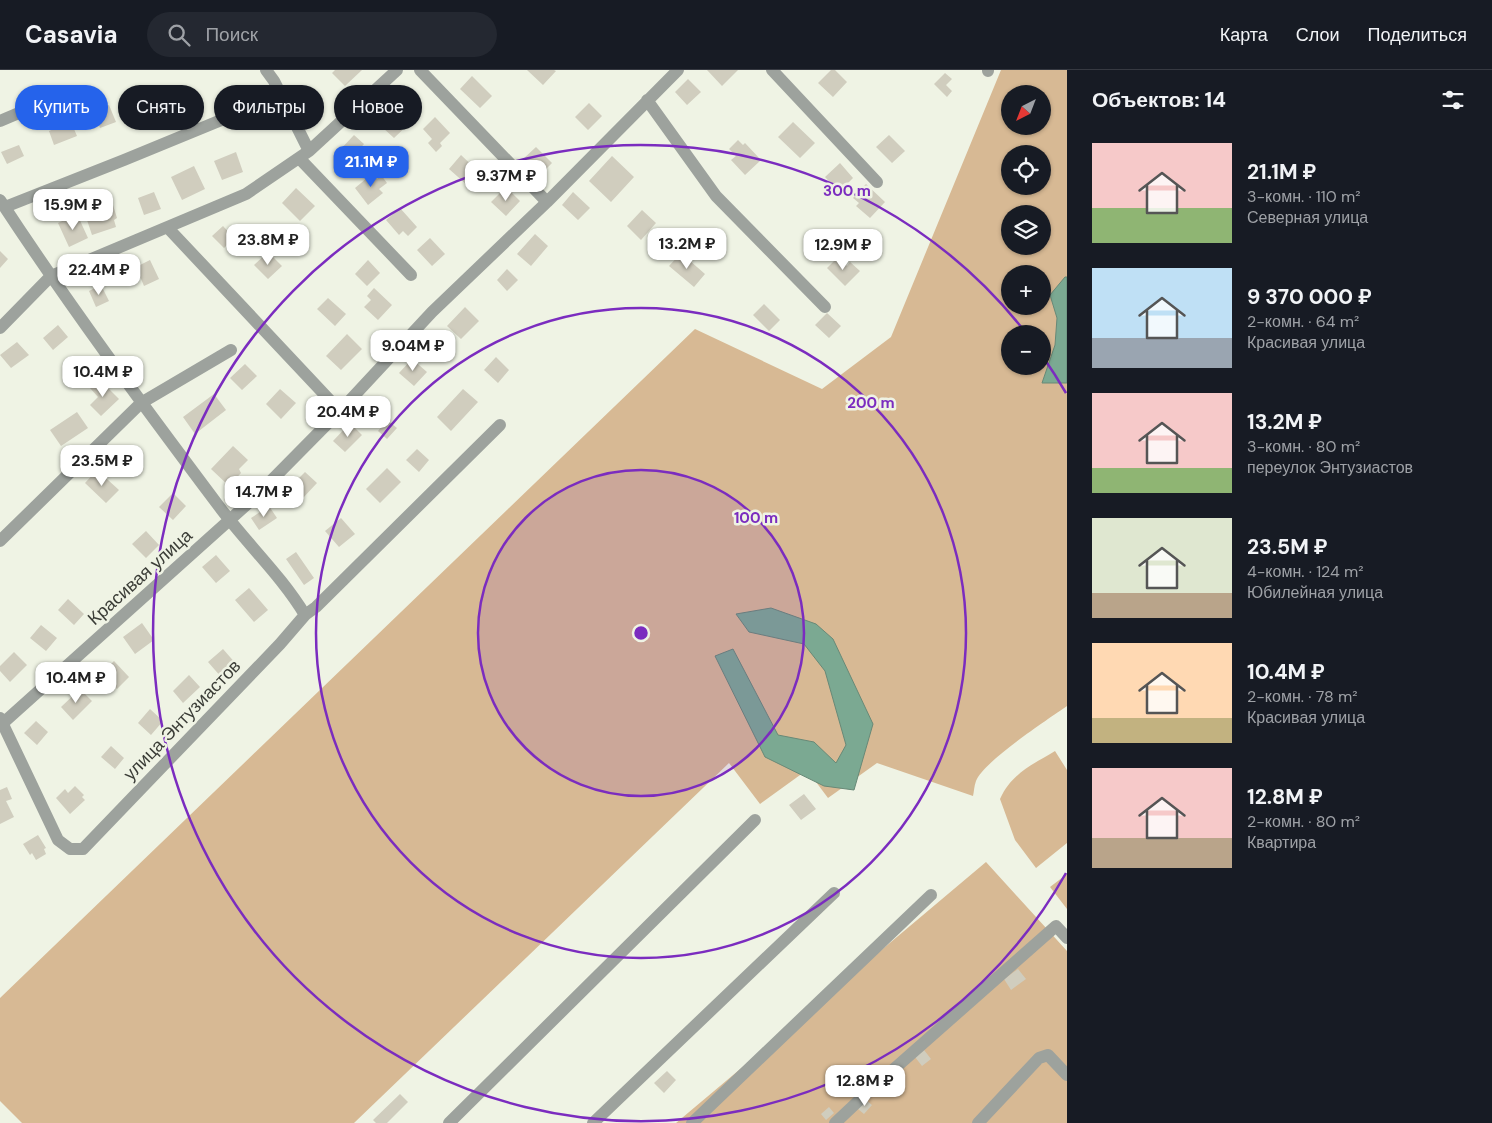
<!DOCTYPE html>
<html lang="ru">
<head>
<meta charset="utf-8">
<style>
	body { margin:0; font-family:"DM Sans",sans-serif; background:#242831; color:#f1f3f6; height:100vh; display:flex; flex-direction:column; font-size:19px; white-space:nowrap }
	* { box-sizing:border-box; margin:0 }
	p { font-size:16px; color:#9ea1a6 }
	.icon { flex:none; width:28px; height:28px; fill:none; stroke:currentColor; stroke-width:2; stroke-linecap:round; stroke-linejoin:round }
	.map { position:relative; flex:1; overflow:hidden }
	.panel { display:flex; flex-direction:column; background:#171b24; width:425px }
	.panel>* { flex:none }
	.banner { position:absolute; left:15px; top:15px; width:475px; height:45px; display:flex; gap:10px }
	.needle { width:32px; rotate:222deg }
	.fabs { position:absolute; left:1001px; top:15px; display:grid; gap:10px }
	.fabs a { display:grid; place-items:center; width:50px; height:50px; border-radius:50%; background:#171b24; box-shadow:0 1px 4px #0004; font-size:25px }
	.price { position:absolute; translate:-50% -42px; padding:0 11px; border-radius:10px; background:#fff; color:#222; font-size:16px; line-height:32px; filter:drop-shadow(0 1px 2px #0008) }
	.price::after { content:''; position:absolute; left:50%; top:30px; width:15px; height:11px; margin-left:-8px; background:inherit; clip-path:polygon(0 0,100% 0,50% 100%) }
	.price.selected { background:#2563eb; color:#fff }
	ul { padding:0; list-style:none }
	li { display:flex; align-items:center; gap:15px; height:125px; padding:0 25px }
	li span { display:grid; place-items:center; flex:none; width:140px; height:100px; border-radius:0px; color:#555 }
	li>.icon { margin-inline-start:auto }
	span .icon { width:60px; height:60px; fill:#fffc; stroke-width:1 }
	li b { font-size:21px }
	h2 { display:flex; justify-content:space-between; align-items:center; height:60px; padding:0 25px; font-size:21px }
	.tag { padding:0 18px; border-radius:22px; background:#171b24; box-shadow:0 1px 4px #0004; font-size:18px; line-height:45px }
	.tag.selected { background:#2563eb; color:#fff }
	header { display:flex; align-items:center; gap:30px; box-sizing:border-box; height:70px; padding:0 25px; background:#171b24; border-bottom:1px solid #363941 }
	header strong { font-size:24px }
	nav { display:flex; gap:28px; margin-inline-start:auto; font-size:18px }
	.search { width:350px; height:45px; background:#242831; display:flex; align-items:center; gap:12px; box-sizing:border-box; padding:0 18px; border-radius:28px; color:#9ea1a6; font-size:19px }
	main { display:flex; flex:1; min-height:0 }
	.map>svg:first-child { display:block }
	.green { fill:#d7b994; fill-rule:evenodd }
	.water { fill:#7ba992; stroke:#688977 }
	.building { fill:#d0cdbe }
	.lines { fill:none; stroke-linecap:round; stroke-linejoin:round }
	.minor { stroke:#9da29d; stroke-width:12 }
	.ring { fill:none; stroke:#7b2cbf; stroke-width:2.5 }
	.labels { text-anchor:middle; stroke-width:5; stroke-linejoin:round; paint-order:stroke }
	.street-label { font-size:18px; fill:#3b3d37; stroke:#eff3e4 }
	.centre { fill:#7b2cbf; stroke:#eff3e4; stroke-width:2.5 }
	.ring-label { font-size:15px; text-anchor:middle; font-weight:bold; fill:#7b2cbf; stroke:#eff3e4; stroke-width:5; stroke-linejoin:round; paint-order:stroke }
</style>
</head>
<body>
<header>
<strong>Casavia</strong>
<div class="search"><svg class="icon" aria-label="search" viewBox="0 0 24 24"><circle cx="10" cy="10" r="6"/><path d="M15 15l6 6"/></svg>Поиск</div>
<nav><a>Карта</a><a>Слои</a><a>Поделиться</a></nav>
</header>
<main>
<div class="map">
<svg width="1067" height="1053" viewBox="0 0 1067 1053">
	<rect width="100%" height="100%" fill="#eff3e4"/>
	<path class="green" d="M1001,0H1067V636C1047,650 984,691 976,711C974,716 974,722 973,726L877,693L828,728L807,700L760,734L729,693L354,1053H22L0,1031V928L695,259L822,319L891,267ZM1010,24H1042V56H1010ZM1010,84H1042V116H1010ZM1010,144H1042V176H1010ZM1010,204H1042V236H1010ZM1010,264H1042V296H1010Z
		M1055,681L1067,700V773L1036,798L1015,770L1000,729C1012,703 1032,695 1055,681Z
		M986,792L1067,881V1053H676Z
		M1067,804V839L1050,817Z"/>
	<path class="water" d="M1065,207H1067V313H1042L1055,275L1057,248L1050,225Z
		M771,538L816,554L833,569L873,654L854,720L824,716L765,687L715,586L733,579L778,665L814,672L836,693L846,675L825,601L804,574L749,562L736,544Z"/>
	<path class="building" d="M335,0H362L345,16L332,3Z
		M527,0H554L556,1L543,15Z
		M707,0H738L722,16Z
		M831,0H835L847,12L833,27L818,13Z
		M945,3L952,9L946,15L952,21L947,27L934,14Z
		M472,6L492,26L480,38L460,19Z
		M688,9L701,22L687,35L675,22Z
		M167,24L174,32L178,28L185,35L169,50L155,35Z
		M589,33L602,46L588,60L575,47Z
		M109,35L116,52L100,58L94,41Z
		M400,39L412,51L394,68L382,57Z
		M435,47L450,63L440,73L442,76L436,82L428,73L432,69L423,59Z
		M71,52L77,66L54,75L49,61Z
		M793,52L815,73L800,88L778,67Z
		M354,65L364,74L349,91L339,81Z
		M889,65L905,81L892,93L876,77Z
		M738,70L743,75L745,73L761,90L745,105L731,90L736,86L729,79Z
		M19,75L24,86L7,94L1,82Z
		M536,77L552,93L539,106L522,90Z
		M236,82L243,102L222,110L214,91Z
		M461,85L478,101L466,114L449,99Z
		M612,86L634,107L611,132L589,111Z
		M840,93L853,108L839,122L825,107Z
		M194,96L205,119L182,130L171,107Z
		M373,103L377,109L381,105L387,113L379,119L383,123L368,135L355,118Z
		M866,114L885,132L870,148L856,136L859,133L853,128Z
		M506,117L520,131L506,146L491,132Z
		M296,118L315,136L300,151L282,133Z
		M154,122L161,139L144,145L138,128Z
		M573,122L590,138L578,150L562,135Z
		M113,135L117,148L114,150L116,157L92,165L85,144Z
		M400,138L417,157L408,166L403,161L399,165L386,150Z
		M642,140L656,153L641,170L627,156Z
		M77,144L88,168L69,177L58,153Z
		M223,156L234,168L224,178L212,166Z
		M535,164L548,176L531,196L517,184Z
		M430,168L445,184L432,196L417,180Z
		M0,181L8,189L0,198Z
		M268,182L282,196L268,209L254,195Z
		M681,183L705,204L694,217L669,196Z
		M838,187L847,196L850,192L860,201L845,216L827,198Z
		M150,190L159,209L144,216L136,197Z
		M368,190L380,203L367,216L355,204Z
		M507,199L518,210L507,221L497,210Z
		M101,215L109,231L96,237L89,221Z
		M374,218L392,235L378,250L364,237L371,230L367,226Z
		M328,228L346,244L335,256L317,239Z
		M764,234L780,250L769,261L753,245Z
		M465,237L479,251L461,269L447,256Z
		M827,243L841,256L829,268L815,255Z
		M58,255L68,267L53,280L43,268Z
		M347,264L362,279L341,300L326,286Z
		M17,272L29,285L11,298L0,285Z
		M496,287L509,300L498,313L484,300Z
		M412,289L427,302L414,316L399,303Z
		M245,294L257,306L242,320L230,308Z
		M99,309L119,329L101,346L90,335L98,327L90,318Z
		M280,319L296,333L281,349L266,334Z
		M463,319L478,332L451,361L437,347Z
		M214,324L226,340L195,364L183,347Z
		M77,342L88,358L61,376L50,360Z
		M387,350L397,358L387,369L378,361Z
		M350,353L362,365L345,382L333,371Z
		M233,376L248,390L239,399L241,403L229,416L211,399Z
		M417,379L429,390L419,402L406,390Z
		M387,398L401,412L380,433L366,419Z
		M97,400L119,420L106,433L85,413Z
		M305,402L317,413L302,429L290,417Z
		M173,423L186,436L173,450L159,437Z
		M269,436L277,448L259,460L251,448Z
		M341,448L355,464L339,477L325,461Z
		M146,461L159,475L146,488L132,474Z
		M296,482L314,508L304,515L286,489Z
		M216,485L230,501L216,513L202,497Z
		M249,518L268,540L254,552L235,530Z
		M68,529L84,544L74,555L58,540Z
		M142,553L154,570L135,584L123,567Z
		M41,555L57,568L46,581L30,568Z
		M223,579L237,595L222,608L208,592Z
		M14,582L27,595L10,612L0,601V596Z
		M114,591L129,607L117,619L106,609L99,616L90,606L97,599L102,603Z
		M189,605L200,617L183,633L173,621Z
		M80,619L92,631L73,650L61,637Z
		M150,639L163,651L151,665L138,653Z
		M36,651L48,662L37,675L24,663Z
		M111,676L124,688L115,699L101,687Z
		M75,716L84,725L82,727L85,730L70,744L56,728L65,719L68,723Z
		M7,717L12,729L6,731L14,747L0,754V720Z
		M804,724L816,739L801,750L789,735Z
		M38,765L46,778L44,779L46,784L36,790L32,783L30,785L23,774Z
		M1018,899L1026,909L1011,920L1004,909Z
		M924,980L931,989L922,996L915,987Z
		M667,1001L676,1010L664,1023L654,1013Z
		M400,1024L408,1032L387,1053H376L373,1050Z
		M866,1030L872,1035L864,1044L858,1039Z
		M829,1037L834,1043L826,1050L821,1044Z"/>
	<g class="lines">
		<path class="minor" d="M266,0L274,11L309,81
			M420,0L547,132
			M772,0L877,112
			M988,0V1
			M647,30L716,126L825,237
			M0,51L47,31
			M299,88L411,205
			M0,130C68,234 143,335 218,435C245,472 281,505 305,545L316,537L500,355
			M5,137L124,90L280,26
			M168,158L340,341
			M0,258L51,206L246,124L309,81L397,0
			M0,471L141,333L231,280
			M0,648L58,770L70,779H83L280,574L305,545
			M3,653L254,428L340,341L432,242L547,132L678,0
			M449,1053L755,750
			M593,1053L834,823
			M692,1053L931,825
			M835,1053L869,1021L1056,856L1067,868
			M978,1053L1039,988L1048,985L1067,1005"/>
	</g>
	<circle cx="641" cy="563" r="163" fill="#7b2cbf" fill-opacity=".12"/>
	<g class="ring">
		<circle cx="641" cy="563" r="163"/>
		<circle cx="641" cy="563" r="325"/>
		<path d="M1066 803A488 488 0 1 1 1026 263M1043 287A488 488 0 0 1 1066 323"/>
	</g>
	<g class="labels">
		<g class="street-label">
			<text transform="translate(140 507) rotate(-42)" y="6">Красивая улица</text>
			<text transform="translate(182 650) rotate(-46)" y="6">улица Энтузиастов</text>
		</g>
	</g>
	<circle cx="641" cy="563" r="8" class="centre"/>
	<g class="ring-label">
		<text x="847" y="126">300 m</text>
		<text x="871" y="338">200 m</text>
		<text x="756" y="453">100 m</text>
	</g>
</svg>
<div class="fabs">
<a><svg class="needle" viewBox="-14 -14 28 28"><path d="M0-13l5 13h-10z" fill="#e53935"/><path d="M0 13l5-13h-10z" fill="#9ea1a6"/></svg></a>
<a><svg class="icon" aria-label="locate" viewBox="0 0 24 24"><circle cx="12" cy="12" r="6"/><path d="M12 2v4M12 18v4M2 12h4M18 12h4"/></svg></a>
<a><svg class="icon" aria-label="layers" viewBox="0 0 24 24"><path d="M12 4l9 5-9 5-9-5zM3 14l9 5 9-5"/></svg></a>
<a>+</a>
<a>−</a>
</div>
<b class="price selected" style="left:371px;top:118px">21.1M ₽</b>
<b class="price" style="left:506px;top:132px">9.37M ₽</b>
<b class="price" style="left:73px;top:161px">15.9M ₽</b>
<b class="price" style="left:268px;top:196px">23.8M ₽</b>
<b class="price" style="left:687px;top:200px">13.2M ₽</b>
<b class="price" style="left:843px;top:201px">12.9M ₽</b>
<b class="price" style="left:99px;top:226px">22.4M ₽</b>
<b class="price" style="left:413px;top:302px">9.04M ₽</b>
<b class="price" style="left:103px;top:328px">10.4M ₽</b>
<b class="price" style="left:348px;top:368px">20.4M ₽</b>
<b class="price" style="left:102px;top:417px">23.5M ₽</b>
<b class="price" style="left:264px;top:448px">14.7M ₽</b>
<b class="price" style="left:76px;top:634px">10.4M ₽</b>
<b class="price" style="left:865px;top:1037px">12.8M ₽</b>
<div class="banner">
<a class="tag selected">Купить</a>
<a class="tag">Снять</a>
<a class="tag">Фильтры</a>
<a class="tag">Новое</a>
</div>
</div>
<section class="panel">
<h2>Объектов: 14<svg class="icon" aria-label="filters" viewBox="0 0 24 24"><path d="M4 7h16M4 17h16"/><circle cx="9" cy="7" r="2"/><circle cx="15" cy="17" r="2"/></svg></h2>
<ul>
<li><span style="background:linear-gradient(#f6c9c9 65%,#8fb573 0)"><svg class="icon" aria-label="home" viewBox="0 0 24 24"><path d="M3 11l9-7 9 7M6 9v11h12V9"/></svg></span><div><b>21.1M ₽</b><p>3-комн. · 110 m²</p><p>Северная улица</p></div></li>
<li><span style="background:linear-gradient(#bfe0f5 70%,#9aa5b1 0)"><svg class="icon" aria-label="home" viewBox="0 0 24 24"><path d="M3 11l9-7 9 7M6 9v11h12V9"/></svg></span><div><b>9 370 000 ₽</b><p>2-комн. · 64 m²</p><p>Красивая улица</p></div></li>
<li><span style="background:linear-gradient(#f6c9c9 75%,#8fb573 0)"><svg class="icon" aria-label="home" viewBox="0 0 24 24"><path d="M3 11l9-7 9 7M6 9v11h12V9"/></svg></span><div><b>13.2M ₽</b><p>3-комн. · 80 m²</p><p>переулок Энтузиастов</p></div></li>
<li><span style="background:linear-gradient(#dfe7d0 75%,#b9a48a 0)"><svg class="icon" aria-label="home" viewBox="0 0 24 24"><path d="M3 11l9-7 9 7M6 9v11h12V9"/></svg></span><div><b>23.5M ₽</b><p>4-комн. · 124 m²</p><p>Юбилейная улица</p></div></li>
<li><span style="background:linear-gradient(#ffd9b3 75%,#c2b280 0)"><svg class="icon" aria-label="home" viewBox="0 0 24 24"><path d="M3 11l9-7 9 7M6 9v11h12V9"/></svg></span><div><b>10.4M ₽</b><p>2-комн. · 78 m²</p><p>Красивая улица</p></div></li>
<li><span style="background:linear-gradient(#f6c9c9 70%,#b9a48a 0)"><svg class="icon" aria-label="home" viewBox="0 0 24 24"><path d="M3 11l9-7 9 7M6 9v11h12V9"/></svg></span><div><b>12.8M ₽</b><p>2-комн. · 80 m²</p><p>Квартира</p></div></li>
</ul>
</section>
</main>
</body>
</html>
